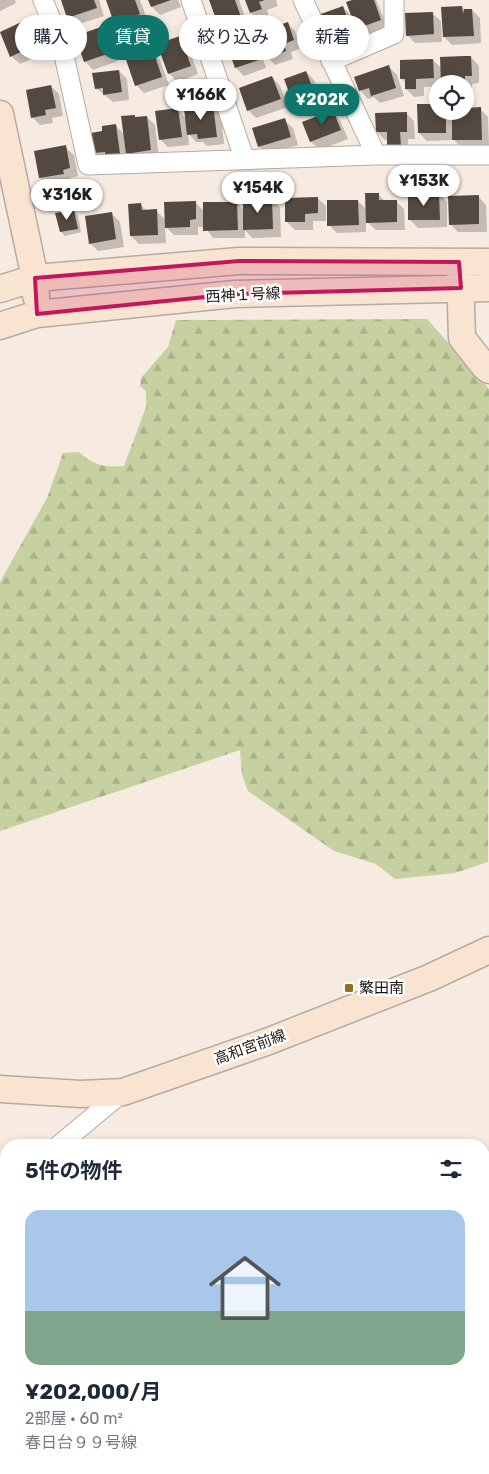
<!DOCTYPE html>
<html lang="ja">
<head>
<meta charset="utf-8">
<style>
	body { margin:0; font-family:Rubik,"Noto Sans JP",sans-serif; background:#f6f6f7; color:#1f2937; height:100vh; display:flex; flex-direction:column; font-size:19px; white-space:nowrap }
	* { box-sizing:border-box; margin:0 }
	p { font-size:16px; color:#747a83 }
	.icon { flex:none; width:28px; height:28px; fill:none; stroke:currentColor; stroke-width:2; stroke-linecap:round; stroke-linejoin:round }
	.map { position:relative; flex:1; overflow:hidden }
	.sheet { position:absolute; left:0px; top:1139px; width:490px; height:336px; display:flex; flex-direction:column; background:#fff; border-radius:20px 20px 0 0; box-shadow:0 2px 8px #0003 }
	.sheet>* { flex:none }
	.hud { position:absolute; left:15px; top:15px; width:460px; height:45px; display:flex; gap:10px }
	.fabs { position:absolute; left:429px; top:75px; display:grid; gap:10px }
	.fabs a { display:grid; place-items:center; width:45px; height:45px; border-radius:50%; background:#fff; box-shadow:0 2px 8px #0003; font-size:25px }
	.price { position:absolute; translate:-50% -42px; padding:0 11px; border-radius:18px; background:#fff; color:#222; font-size:16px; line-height:32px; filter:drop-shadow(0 1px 2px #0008) }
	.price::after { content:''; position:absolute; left:50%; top:30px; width:15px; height:11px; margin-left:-8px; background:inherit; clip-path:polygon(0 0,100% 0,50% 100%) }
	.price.active { background:#0f766e; color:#fff }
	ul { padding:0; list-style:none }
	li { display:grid; align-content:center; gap:10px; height:265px; padding:0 25px }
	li+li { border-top:1px solid #e0e1e3 }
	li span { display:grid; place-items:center; height:155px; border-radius:15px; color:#555 }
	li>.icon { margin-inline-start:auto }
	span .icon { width:90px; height:90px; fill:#fffc; stroke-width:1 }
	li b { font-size:21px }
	h2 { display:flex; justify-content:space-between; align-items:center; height:60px; padding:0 25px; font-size:21px }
	.pill { padding:0 18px; border-radius:22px; background:#fff; box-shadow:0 2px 8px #0003; font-size:18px; line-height:45px }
	.pill.active { background:#0f766e; color:#fff }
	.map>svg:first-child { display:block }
	.forest { fill:url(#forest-firs) }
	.shadow { fill:#0003 }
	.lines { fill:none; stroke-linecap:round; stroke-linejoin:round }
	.stream { stroke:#52a5ad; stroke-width:6 }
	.building { fill:#534941 }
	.street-casing { stroke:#b5aba2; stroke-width:21 }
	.secondary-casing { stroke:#b5aba2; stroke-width:29 }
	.street { stroke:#fff; stroke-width:19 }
	.secondary { stroke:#f9e4d1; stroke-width:26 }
	.marked { fill:#c2185b; fill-opacity:0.2; stroke:#c2185b; stroke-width:4; stroke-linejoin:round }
	.poi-dot { fill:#8d7317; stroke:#fff; stroke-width:2 }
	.labels { text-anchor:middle; stroke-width:5; stroke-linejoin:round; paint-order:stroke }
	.street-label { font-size:15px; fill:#1b1713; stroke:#fff }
	.poi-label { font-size:15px; fill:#1b1713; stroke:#fff; text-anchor:start }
</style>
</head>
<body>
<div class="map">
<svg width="489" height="1474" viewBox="0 0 489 1474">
	<defs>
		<pattern id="forest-firs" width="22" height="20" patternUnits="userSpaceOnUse" patternTransform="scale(1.25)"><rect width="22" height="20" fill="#c7d0a1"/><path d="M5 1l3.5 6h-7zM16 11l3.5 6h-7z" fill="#aab28a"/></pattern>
	</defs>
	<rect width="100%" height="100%" fill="#f6eae1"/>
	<path class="forest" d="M427,319L489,389L488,862L455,873L395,879L376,864L334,851L248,791L242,775L240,750L0,831V582L47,498L63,453L79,452C95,466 103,467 124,466L146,407V391L140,386L141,378L168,347L176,320Z"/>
	<path class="shadow" d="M0,0H15L16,3L0,11Z
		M62,0H99L104,16L76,25L68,17Z
		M108,0H140L148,22L123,31L115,22Z
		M149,0H178L181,7L160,15L152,7Z
		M239,0L248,25L239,28L235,24L225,27L217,19L211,1Z
		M247,0H276L278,6L267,10L269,17L259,21L251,13Z
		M356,0H376L388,28L365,36L354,25L360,43L343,49L326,34L343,7L353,18Z
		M462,7L465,11L472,10L480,18L481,43L452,45L444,37Z
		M432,13L441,21L442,42L415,43L407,35Z
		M28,20L36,28L47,52L20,64L11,56L0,33Z
		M287,23L295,31L301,48L291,52L293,59L275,65L267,57Z
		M101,29L109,37L118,61L93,70L85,61Z
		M180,38L188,46L198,74L177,82L169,73Z
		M251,39L259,47L266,68L244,76L236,68Z
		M136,42L146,54L152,52L160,60L169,85L144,93L136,85Z
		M471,57L479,66V83L472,84V92H465V84H438V86L424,87V96L414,97L406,89V83L402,79L433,60L442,69Z
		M389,67L397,75L404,96L380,103L374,97L368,99L360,90Z
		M119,71L127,79L129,100L113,102L96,88Z
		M306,72L314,80L323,102L302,110L294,102Z
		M272,77L280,86L288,107L256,118L248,110Z
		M51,86L59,94L63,116L52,118L53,123L40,125L32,117Z
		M212,106L221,114L224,144L207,146L203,142H196L188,133L189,145L168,147L160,139L177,109L186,118Z
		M465,109H480L488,117L489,147L462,148L454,140L427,141L419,133L438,111L453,113L465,111Z
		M332,112L340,120L348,139L320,150L311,142L304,123Z
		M406,113L414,121L415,139H408V154L389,140H385L377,132Z
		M147,117L155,125L159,158L135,161L126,152L127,162L103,161L95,152L104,133L115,125L125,135Z
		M284,120L293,128L298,145L267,154L259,146Z
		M65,147L74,155L78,176L70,178L71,181L48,186L40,178Z
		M378,194L386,202L396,201L404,209L405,230H376L366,221V232L337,233L329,225L358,201L367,210Z
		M439,194L447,202V227L418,228L410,220Z
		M478,196L486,205L487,232H458L450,224Z
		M317,198L326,206V221H313V230H295L287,222Z
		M272,199L280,208L281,237L252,238L245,230V238H213L205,227H198V235H174L165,226L166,243L139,244L131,236L141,205L147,211H156L166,220L195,202L204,211L237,203L244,210Z
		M74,211L78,215L81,232L65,236L61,232Z
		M112,214L120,222L124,247L98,251L90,243Z"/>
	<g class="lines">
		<path class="stream" d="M0,1337L6,1345
			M108,1469L112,1474"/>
	</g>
	<path class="building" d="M61,0H94L97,8L67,18Z
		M106,0H135L140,14L114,23Z
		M148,0H171L151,7Z
		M209,0H235L241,17L230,20L229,15L216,19Z
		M245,0H265L259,2L262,9L250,13Z
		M352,0H374L381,20L356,29L346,2Z
		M343,6L353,35L334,41L330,32L325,34L318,15Z
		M462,6L463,14L464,9H472L474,36L443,37L441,7Z
		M433,12L434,34L406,36L405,13Z
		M28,19L40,43L10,57L0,32Z
		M288,22L294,40L284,44L286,51L266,58L257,33Z
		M101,27L110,53L84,62L75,36Z
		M180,36L191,66L168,74L157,44Z
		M251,38L259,60L235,68L227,46Z
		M137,40L141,54L153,50L162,77L135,86L121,45Z
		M464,56H471L472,76H465V84H441L440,57Z
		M433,59L434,78L416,79V89H405V79H400V60Z
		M389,65L396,88L371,96L369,88L359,91L354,77Z
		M119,70L122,92L103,95V88L95,89L92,73Z
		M306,71L315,94L293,103L284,79Z
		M272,76L281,99L247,111L239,88Z
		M51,85L56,108L45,110L46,115L31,118L26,90Z
		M213,104L217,137L198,139L197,134L187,135L184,108Z
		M417,104H438V111H446V133H418Z
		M481,107L482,140H452V111H465V108Z
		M178,108L182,137L159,140L155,111Z
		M333,110L341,130L310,142L302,122Z
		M407,112V132H400L401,146L387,147V132H376L375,113Z
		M135,115V117L147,116L151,150L126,154L121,116Z
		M285,118L291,137L258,147L252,128Z
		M116,124L120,154L105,156V152L94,153L91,133L102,131V126Z
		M66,145L70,168L63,170L64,174L39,178L34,151Z
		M365,193H379V200H397V222L366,223Z
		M439,193L440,220H408V194Z
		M479,195V224L449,225L448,196Z
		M318,197V213L305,214V222H285V198Z
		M272,198L273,229L243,230V199Z
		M327,200H358L359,225L327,226Z
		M196,201V219L190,220V227L165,228L164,202Z
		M203,202H237L238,230L203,231Z
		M141,203L142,210L157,209L158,235L130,236L128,204Z
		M74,210L78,229L60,232L55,213Z
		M112,212L116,239L89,244L85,216Z"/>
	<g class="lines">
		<g class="street-casing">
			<path id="street" d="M43,0L62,46L88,165L376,155
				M191,0L244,158
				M303,0L376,155H489
				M331,61L394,34V0
				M59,1145L123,1092
				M0,1188L6,1183"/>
		</g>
		<g class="secondary-casing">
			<path id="secondary" d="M0,114L35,278L36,296
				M460,271L462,338L484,366L489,370
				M0,289L35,278L239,261L489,262
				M0,326L37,314L235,294L489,288
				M0,1089L81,1094L123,1092L269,1041L429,978L489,950"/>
		</g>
		<use href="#street" class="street"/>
		<use href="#secondary" class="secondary"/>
	</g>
	<path class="marked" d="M239,261L459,262L461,288L235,294L37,314L35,278Z"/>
	<rect class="poi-dot" x="344" y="983" width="10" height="10" rx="2.5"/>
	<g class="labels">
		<g class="street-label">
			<text transform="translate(243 295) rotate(-3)" y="5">西神１号線</text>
			<text transform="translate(250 1047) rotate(-20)" y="5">高和宮前線</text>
		</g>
		<g class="poi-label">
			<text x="359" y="993">繁田南</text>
		</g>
	</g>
</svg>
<div class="fabs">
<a><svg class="icon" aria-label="locate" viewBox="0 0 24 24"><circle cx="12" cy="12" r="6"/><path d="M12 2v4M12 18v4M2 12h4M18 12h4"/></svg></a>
</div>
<b class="price" style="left:201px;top:121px">¥166K</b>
<b class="price active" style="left:322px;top:126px">¥202K</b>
<b class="price" style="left:424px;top:207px">¥153K</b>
<b class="price" style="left:258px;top:214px">¥154K</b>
<b class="price" style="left:67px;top:221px">¥316K</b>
<div class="hud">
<a class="pill">購入</a>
<a class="pill active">賃貸</a>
<a class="pill">絞り込み</a>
<a class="pill">新着</a>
</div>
<section class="sheet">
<h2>5件の物件<svg class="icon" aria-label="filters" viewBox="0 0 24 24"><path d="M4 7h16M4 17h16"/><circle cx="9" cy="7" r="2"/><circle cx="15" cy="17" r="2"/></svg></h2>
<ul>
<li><span style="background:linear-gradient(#a9c7e8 65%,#7fa58c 0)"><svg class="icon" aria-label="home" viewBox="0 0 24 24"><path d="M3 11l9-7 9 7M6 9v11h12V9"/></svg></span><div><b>¥202,000/月</b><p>2部屋 · 60 m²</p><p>春日台９９号線</p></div></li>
</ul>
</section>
</div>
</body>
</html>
